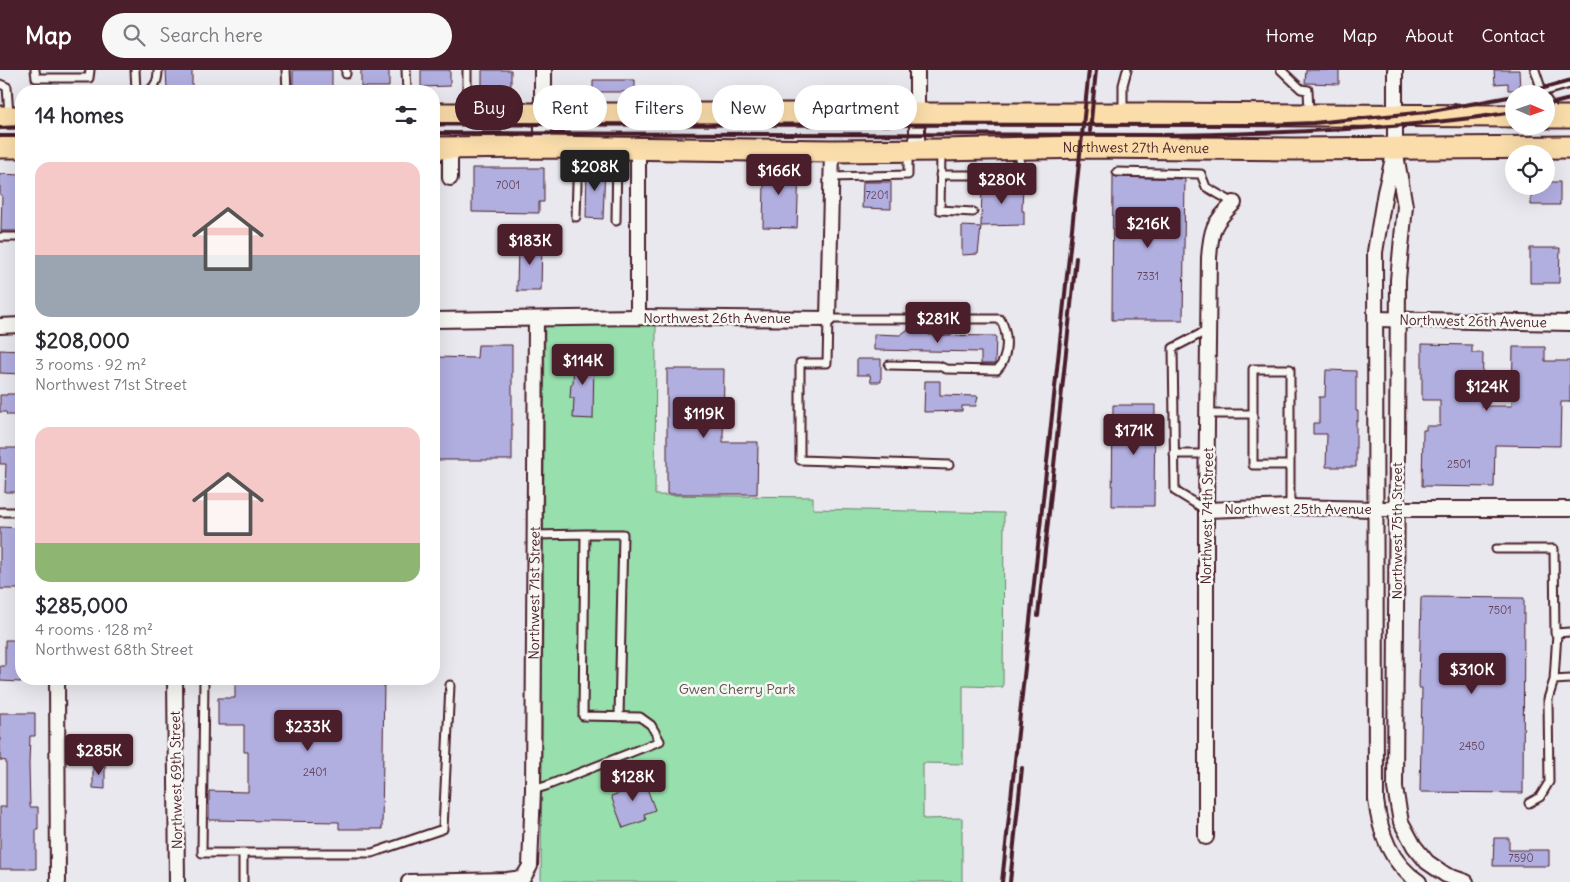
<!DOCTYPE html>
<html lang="en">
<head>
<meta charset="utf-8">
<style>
	body { margin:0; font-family:Delius,sans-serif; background:#f7f7f7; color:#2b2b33; height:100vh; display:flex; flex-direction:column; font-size:19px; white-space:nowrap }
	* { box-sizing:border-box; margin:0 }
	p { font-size:16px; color:#7c7c81 }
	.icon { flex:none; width:28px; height:28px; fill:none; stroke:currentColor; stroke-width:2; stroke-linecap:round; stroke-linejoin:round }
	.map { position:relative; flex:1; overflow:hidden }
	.details { position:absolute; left:15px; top:15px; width:425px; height:600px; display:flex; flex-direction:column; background:#fff; border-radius:20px; box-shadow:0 5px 20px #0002 }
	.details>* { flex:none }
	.hud { position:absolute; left:455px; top:15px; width:475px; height:45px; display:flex; gap:10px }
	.needle { width:32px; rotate:92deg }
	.tools { position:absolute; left:1505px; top:15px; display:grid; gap:10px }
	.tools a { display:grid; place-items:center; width:50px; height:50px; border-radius:50%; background:#fff; box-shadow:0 5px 20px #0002; font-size:25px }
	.price { position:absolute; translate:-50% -42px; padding:0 11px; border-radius:5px; background:#4a1f2b; color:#fff; font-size:16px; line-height:32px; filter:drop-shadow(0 1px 2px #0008) }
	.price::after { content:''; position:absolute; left:50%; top:30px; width:15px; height:11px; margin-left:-8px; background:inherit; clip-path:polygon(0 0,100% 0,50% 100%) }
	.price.current { background:#222; color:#fff }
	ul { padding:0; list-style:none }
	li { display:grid; align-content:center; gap:10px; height:265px; padding:0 20px }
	li span { display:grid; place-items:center; height:155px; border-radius:15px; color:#555 }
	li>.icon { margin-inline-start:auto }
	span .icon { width:90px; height:90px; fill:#fffc; stroke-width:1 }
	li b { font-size:21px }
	h2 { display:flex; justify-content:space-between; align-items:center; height:60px; padding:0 20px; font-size:21px }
	.chip { padding:0 18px; border-radius:22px; background:#fff; box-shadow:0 5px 20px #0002; font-size:18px; line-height:45px }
	.chip.current { background:#4a1f2b; color:#fff }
	header { display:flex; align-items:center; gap:30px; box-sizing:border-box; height:70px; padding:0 25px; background:#4a1f2b; color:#fff }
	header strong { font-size:24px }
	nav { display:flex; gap:28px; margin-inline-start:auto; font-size:18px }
	.search { width:350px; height:45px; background:#f7f7f7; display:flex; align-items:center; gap:12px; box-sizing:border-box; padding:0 18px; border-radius:28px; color:#7c7c81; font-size:19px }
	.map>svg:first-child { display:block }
	.green { fill:#97dfad; stroke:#707f6c }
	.building { fill:#b1aee0; stroke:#4a1f2b }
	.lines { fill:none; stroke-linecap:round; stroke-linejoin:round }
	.service-casing { stroke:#4a1f2b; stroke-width:11 }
	.minor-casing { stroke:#4a1f2b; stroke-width:18 }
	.tertiary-casing { stroke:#4a1f2b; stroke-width:20 }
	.primary-casing { stroke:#4a1f2b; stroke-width:25 }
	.service { stroke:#f6f6f2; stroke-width:7 }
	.minor { stroke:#f6f6f2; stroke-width:14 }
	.tertiary { stroke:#f6f6f2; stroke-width:16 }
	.primary { stroke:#faddab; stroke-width:21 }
	.rail { stroke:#4a1f2b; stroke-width:4 }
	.labels { text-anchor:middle; stroke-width:5; stroke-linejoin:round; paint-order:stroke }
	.number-label { font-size:11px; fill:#644358 }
	.street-label { font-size:14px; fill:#4a1f2b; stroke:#f6f6f2 }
	.park-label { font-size:14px; fill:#5d4f4c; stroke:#f6f6f2 }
</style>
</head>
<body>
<header>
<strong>Map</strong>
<div class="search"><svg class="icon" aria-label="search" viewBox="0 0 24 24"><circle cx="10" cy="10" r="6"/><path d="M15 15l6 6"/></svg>Search here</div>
<nav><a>Home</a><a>Map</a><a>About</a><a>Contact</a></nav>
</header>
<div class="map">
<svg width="1570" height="812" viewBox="0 0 1570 812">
	<rect width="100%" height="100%" fill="#e8e8ee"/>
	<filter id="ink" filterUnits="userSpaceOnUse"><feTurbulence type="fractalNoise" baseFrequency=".02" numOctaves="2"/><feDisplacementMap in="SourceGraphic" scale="10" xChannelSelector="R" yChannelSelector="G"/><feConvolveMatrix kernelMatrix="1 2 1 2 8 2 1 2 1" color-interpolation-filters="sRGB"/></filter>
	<g filter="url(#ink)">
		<path class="green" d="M545,253H656L655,425L813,427V439L1004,443L1003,617L963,616V694L923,693V749L962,748V812H541Z"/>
		<path class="building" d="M166,0H192V19H167Z
			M293,0H332V21H293Z
			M361,0H389V17H361Z
			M421,0H450V16L421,17Z
			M482,0H511V16H482Z
			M1306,0H1339V14L1305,13Z
			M1494,0H1519L1520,20H1508V13L1495,14Z
			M593,10H635V22H593Z
			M587,96H605L603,149L586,148Z
			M472,98H544V132H539V143L472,142Z
			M753,98L799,99L797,158L763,157L764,113H752Z
			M0,104L21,105V161H1L2,125H0Z
			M1113,105L1117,107L1185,109L1183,250H1112Z
			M863,112H891V139L862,138Z
			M1546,112H1560V135H1531V116H1546Z
			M1023,113L1022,141H1024V155L981,156L982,116Z
			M962,156L981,157L978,184L962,185Z
			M518,172H542L541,221H517Z
			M1530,178H1560L1559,213H1530Z
			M907,260H929V265L996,266L995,294H981V282L874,280V264L900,265Z
			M1422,274L1472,275V283H1483L1482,336H1512L1513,277H1545V291H1570V332H1561L1560,376L1495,375L1494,417L1422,416L1423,360H1426V356H1440V330H1422Z
			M478,275H512V390H434V287L477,288Z
			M0,280L21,281V304L0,303Z
			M574,284L594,285L593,349L573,348L574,328H570L571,314H573Z
			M857,289H881V312H871L870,305H857Z
			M667,299H724L723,372H758L757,424H667Z
			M1326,300L1356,301V341H1358V351H1356V397H1326L1327,364H1313V353H1319V327H1325Z
			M925,311H940V325L978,326L976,336H962V341L924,342Z
			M7,324H21V345H7L6,342H0V325H7Z
			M1113,335H1155L1154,436H1112Z
			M0,378H21V422H5L6,394H0Z
			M0,457L21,458V519H0Z
			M1421,527L1524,528L1523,723L1420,722L1422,618H1419Z
			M5,570H21V612L0,611V596H5Z
			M235,609H384L382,759H339V752L209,750V721L248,722V682H244V655H218V628H235Z
			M0,643H35V666H30L29,694L30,737H38V759H36V799H0V737H6V691L0,690Z
			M93,694H105V719L93,718Z
			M633,701L638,716L645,713L655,740L644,744L646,750L623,758L611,726L626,721L621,706Z
			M1494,768H1509V780H1549V796H1493Z"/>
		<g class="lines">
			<g class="service-casing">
				<path id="service" d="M35,0L36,8H89L90,0
					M135,0L136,21
					M286,0L287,21
					M406,0L407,21
					M467,0V16
					M1281,0L1301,19L1308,20L1309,42
					M1535,0L1543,24
					M346,4V0
					M0,14L7,17L9,44
					M149,21C156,15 158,10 158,0
					M1542,22L1570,14
					M1546,29L1556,43
					M1123,41V15L1127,0
					M941,83L940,140L973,142
					M1117,102L1201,104L1206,117L1234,133
					M940,105H1020V80
					M831,107L908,105V83
					M576,147L578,80
					M616,151L617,80
					M0,167H21
					M889,295L939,296L946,299L997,300C1009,288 1009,263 1000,249H828L827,293H800V390L949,395
					M1208,344H1253
					M1174,384H1207
					M1290,395H1253V299H1290V437
					M1206,440L1175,421L1173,278L1208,260
					M0,442H21
					M585,464H623L619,647
					M1496,479H1554L1555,563L1570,562
					M204,609L202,783H372L443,759L450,615
					M1554,610L1557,563
					M533,720L546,716L660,671L651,655L640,647L583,646L585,464L535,465
					M1529,733L1540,727L1549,712L1548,629L1554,610L1570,609
					M243,812V783"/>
			</g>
			<g class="minor-casing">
				<g id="minor">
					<path d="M1395,0V79L1405,136L1398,210L1395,718L1401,752L1414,776L1427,792L1446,805L1466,812"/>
					<path d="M917,80V0"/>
					<path d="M1394,84L1385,122L1375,182L1376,730C1380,763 1390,793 1419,812"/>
					<path d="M450,108V78"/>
					<path d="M638,247V77"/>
					<path d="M1376,249L1570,253"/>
					<path d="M434,250L638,247L828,249L832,81"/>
					<path d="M0,256L21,255"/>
					<path d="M1206,440L1290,437L1375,439H1570"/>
					<path d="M57,609L58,812"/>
					<path d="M175,609L177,812"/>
					<path d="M1206,767V440L1209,188C1211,159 1213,153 1234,133"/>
					<path id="s1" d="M409,812L507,810L523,808L530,796L533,720L536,249"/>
				</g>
			</g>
			<g class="tertiary-casing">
				<path id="tertiary" d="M543,0V77"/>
			</g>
			<g class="primary-casing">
				<g id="primary">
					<path d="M434,44H1145L1514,46"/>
					<path d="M0,47H21"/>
					<path d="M1546,47H1570"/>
					<path d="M0,77H21"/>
					<path id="s2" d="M434,78L543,77L832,81L941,80L1088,77L1295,79L1570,77"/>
				</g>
			</g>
			<use href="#service" class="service"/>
			<use href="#minor" class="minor"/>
			<use href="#tertiary" class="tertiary"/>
			<use href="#primary" class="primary"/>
			<path class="rail" d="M1522,24L1570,11
				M1546,35L1570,29
				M434,54L1261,55L1313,53L1427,42L1514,26
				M0,58L21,57
				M1090,61L1096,0
				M434,63L1163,65C1280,63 1398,60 1514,42
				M0,66H21
				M1038,546L1076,188
				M1002,812L1089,0
				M1010,812L1022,698"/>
		</g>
	</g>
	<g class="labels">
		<g class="number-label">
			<text x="508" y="119">7001</text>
			<text x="877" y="129">7201</text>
			<text x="1148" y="210">7331</text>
			<text x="1459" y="398">2501</text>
			<text x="1500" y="544">7501</text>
			<text x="1472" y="680">2450</text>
			<text x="315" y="706">2401</text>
			<text x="1521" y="792">7590</text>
		</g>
		<g class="street-label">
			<text dy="5" stroke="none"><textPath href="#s2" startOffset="702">Northwest 27th Avenue</textPath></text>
			<text x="717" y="253">Northwest 26th Avenue</text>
			<text transform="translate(1473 251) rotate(1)" y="5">Northwest 26th Avenue</text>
			<text x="1298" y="444">Northwest 25th Avenue</text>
			<text transform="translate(1207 446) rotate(-89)" y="5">Northwest 74th Street</text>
			<text transform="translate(1397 461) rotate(-90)" y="5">Northwest 75th Street</text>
			<text dy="5" stroke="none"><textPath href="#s1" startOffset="401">Northwest 71st Street</textPath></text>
			<text transform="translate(176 710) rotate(-91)" y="5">Northwest 69th Street</text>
		</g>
		<g class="park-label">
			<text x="737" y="624">Gwen Cherry Park</text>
		</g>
	</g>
</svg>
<div class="tools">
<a><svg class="needle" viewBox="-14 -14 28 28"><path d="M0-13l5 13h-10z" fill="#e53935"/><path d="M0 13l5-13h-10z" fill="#7c7c81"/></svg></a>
<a><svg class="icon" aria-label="locate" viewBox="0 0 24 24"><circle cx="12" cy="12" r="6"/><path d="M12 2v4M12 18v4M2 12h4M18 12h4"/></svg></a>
</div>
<b class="price current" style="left:595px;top:122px">$208K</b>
<b class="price" style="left:779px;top:126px">$166K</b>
<b class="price" style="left:1002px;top:135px">$280K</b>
<b class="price" style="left:1148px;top:179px">$216K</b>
<b class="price" style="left:530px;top:196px">$183K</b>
<b class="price" style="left:938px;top:274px">$281K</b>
<b class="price" style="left:583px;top:316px">$114K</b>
<b class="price" style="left:1487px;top:342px">$124K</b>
<b class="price" style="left:704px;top:369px">$119K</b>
<b class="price" style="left:1134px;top:386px">$171K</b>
<b class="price" style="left:1472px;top:625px">$310K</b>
<b class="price" style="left:308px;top:682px">$233K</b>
<b class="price" style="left:99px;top:706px">$285K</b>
<b class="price" style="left:633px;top:732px">$128K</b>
<div class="hud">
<a class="chip current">Buy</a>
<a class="chip">Rent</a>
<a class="chip">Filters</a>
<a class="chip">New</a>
<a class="chip">Apartment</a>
</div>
<section class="details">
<h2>14 homes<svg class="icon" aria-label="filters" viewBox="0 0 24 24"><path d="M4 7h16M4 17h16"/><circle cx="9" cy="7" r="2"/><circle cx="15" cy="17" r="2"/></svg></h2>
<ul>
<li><span style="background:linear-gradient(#f6c9c9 60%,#9aa5b1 0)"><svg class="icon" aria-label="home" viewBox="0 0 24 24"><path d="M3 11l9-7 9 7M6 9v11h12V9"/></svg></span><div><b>$208,000</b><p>3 rooms · 92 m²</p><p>Northwest 71st Street</p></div></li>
<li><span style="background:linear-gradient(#f6c9c9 75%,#8fb573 0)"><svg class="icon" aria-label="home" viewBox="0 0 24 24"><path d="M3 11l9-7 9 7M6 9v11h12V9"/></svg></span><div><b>$285,000</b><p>4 rooms · 128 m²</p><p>Northwest 68th Street</p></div></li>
</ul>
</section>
</div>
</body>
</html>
